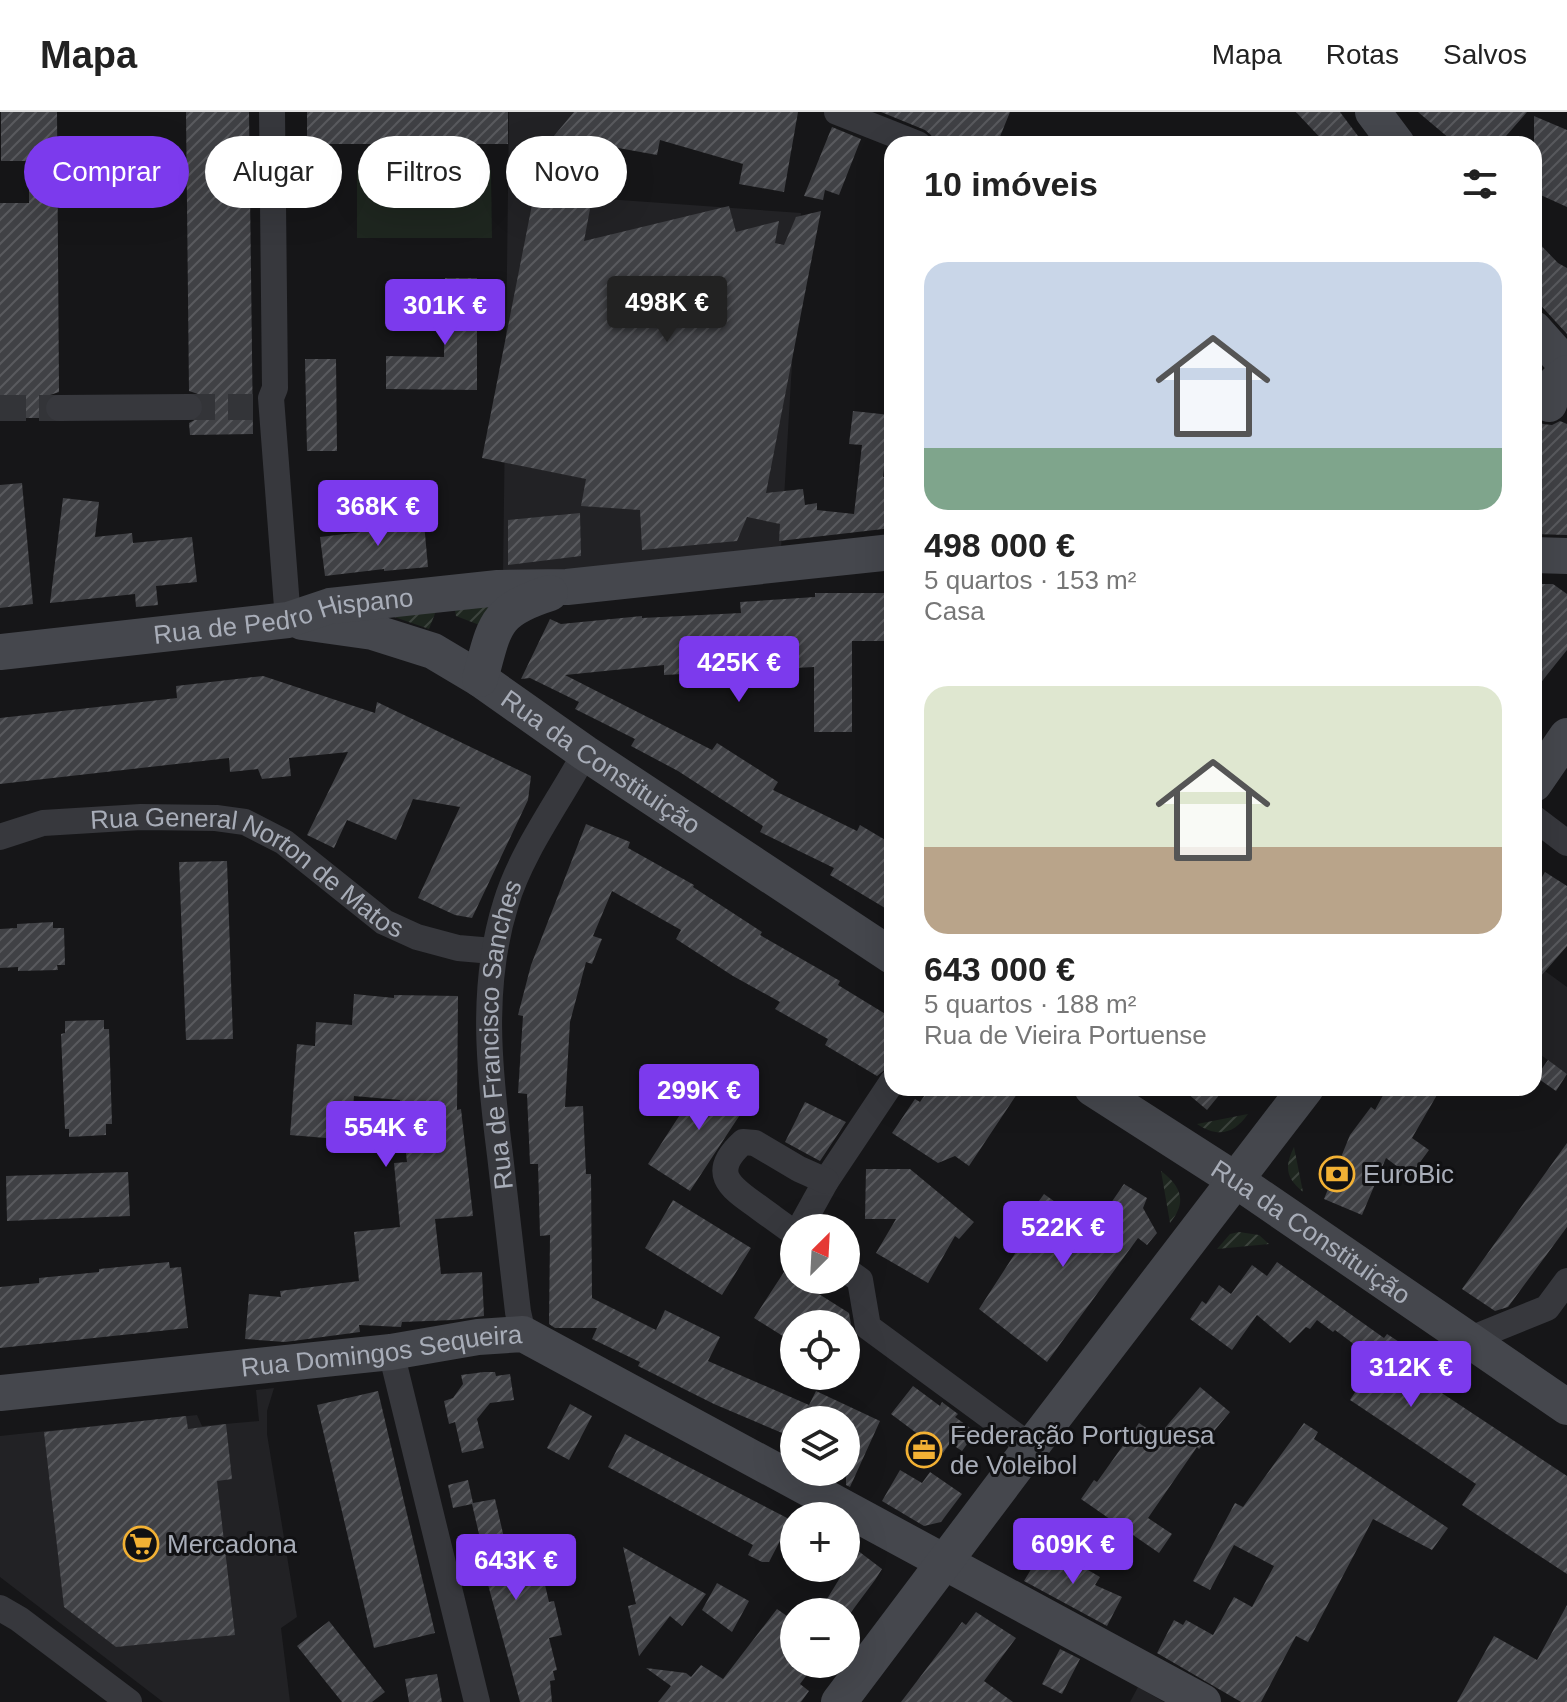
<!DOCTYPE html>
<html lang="pt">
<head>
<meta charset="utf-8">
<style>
	body { margin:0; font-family:Arial,sans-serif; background:#f2f2f2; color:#222; height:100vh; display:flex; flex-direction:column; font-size:30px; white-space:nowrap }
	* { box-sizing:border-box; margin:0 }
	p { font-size:26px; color:#767676 }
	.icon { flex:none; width:44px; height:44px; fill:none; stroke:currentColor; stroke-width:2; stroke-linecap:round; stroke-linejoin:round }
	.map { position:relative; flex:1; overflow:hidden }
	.sheet { position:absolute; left:884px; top:24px; width:658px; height:960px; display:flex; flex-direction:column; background:#fff; border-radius:24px; box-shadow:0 8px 32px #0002 }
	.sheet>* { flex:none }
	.hud { position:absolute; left:24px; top:24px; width:740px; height:72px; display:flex; gap:16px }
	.needle { width:52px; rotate:24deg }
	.fabs { position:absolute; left:780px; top:1102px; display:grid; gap:16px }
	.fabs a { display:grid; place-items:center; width:80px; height:80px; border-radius:50%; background:#fff; box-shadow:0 8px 32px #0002; font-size:40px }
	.price { position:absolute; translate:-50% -68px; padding:0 18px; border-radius:8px; background:#7c3aed; color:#fff; font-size:26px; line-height:52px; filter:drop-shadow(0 2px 4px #0008) }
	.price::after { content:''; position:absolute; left:50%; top:48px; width:24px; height:18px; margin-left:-12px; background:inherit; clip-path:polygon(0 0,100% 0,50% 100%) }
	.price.active { background:#222; color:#fff }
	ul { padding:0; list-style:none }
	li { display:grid; align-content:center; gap:16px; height:424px; padding:0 40px }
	li span { display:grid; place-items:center; height:248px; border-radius:24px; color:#555 }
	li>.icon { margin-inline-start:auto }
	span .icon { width:144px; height:144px; fill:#fffc; stroke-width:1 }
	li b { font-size:34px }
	h2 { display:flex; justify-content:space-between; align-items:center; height:96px; padding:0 40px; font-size:34px }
	.chip { padding:0 28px; border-radius:36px; background:#fff; box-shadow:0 8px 32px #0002; font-size:28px; line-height:72px }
	.chip.active { background:#7c3aed; color:#fff }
	header { display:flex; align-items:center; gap:48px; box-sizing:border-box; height:112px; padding:0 40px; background:#fff; border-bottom:2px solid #e0e0e0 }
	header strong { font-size:38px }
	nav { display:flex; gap:44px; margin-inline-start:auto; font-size:28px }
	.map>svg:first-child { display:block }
	.built { fill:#222225 }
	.garden { fill:url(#garden-furrows) }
	.pitch { fill:#1e261f }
	.building { fill:url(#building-hatch) }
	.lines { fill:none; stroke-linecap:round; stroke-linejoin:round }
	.street-tunnel { stroke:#333438; stroke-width:26; stroke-dasharray:26 13; stroke-linecap:butt }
	.street { stroke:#37383d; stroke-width:26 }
	.secondary { stroke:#45474d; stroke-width:36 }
	.labels { text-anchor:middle; stroke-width:6; stroke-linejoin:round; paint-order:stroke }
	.street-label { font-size:26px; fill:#a8adb8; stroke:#111113 }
	.poi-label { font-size:26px; fill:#a8adb8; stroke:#111113; text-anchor:start }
</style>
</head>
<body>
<header>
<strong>Mapa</strong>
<nav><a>Mapa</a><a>Rotas</a><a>Salvos</a></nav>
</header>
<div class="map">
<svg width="1567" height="1590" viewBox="0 0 1567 1590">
	<defs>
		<pattern id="garden-furrows" width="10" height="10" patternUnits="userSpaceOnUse" patternTransform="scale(2)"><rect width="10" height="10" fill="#1e261f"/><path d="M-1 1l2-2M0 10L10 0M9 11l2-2" fill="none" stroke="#3c433d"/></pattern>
		<pattern id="building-hatch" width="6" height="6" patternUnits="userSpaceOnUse" patternTransform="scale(2)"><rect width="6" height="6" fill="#404145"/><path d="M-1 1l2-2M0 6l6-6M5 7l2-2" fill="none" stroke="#595a5e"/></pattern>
	</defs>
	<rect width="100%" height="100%" fill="#161618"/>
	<path class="built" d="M509,0H594L592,86L801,101L781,437L503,464Z
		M1534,851L1567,875V962L1534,938Z
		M274,1276L267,1299V1322L297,1505L281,1516L290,1590H163L0,1465V1324L197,1303L202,1314L259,1309L256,1278Z
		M1138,1575L1164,1590H1130Z"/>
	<path class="garden" d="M498,483L482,514L456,504L453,487Z
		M377,499H436L429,517Z
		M1248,1002C1234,1022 1218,1026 1197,1012Z
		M1294,1035L1303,1080C1286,1066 1284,1055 1294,1035Z
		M1161,1059C1182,1075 1187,1090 1170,1111Z
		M1239,1120L1259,1123L1269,1132L1217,1137L1230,1122Z"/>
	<path class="pitch" d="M357,58H491L492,126H357Z"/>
	<path class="building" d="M1,0H57L59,280L50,283L45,289L43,297L47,306H0V91H29V49H1Z
		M186,0H249L253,322L190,323L189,311L202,304L205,294L198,282L189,279Z
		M307,0H508V32H307Z
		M574,0H798L784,80L739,72L743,52L660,28L657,43L602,33L584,129L729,94L736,120L779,109L775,131L784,133L796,105L821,99L766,381L803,377L805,393L817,391V398L854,402L862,333L849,332L853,299L890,303L883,365L892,364V416L779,429L780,412L747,405L737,429L642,438L640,398L581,394L586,367L482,346L543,37Z
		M881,0H1010L997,32H934L931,23L925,18Z
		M1296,0H1340L1364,32H1326Z
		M1418,0H1527L1499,32H1456Z
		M1534,4L1567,18V95L1534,80Z
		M832,15L861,27L839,83L825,78L823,88L804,84Z
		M1534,126L1558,151L1567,156V222L1534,186Z
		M445,166H477V278L386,277V244L444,245Z
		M305,247H336L337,339H307Z
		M1534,306L1543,312L1552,313L1560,309L1567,312V423L1534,422Z
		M22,371L33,492L0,496V373Z
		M63,386L99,390L95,425L132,421L133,431L192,425L197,470L156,474L158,493L136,495L135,482L50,491Z
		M423,400L428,455L384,459V457L325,464L320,425L387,417L386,403Z
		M580,401L581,444L508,453V408Z
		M1534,472H1553L1567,482V538L1534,579Z
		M815,481H892V529H852V620H814V555L664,563V553L565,563L712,638L717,631L778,670L773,678L857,719L860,713L892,732V784L885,796L830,763L834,756L760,720L763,714L678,659L631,634L635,627L575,597L579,590L530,566L521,567L550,507L561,512L642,504V506L741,501L740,490L815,485Z
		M263,564L375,601L377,590L531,664L528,688L472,806L455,803L418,786L460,695L413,687L396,728L347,708L334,736L307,723L348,640L289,646L291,664L262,667L258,657L230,660L229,646L0,672V606L177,586L176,574Z
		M586,712L630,730L628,736L694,773L693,775L762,820L760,823L840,869L838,873L892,906V952L877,964L825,933L828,927L775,897L780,890L733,864L676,827L681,818L612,779L593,824L602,827L592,852L586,850L570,910L565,995L583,994L586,1062H591L592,1186L656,1218L665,1198L720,1225L708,1249L809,1293L816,1279L880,1309L850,1375L846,1373V1308H794V1326L714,1292L638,1254L640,1250L592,1227L597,1216H555L549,1212L550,1123L540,1124L538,1052H530L527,982L518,981L523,904L518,903L531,853Z
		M227,749L233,927L186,928L179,750Z
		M1545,760L1567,774V834L1534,872V779Z
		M53,810V816H64L65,853H57L58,858L18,859V855L0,856V817L17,816V812Z
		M354,882L394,886V883L458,884L457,998L461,997L473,1104L435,1107L441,1162L482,1160L484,1204L453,1208L402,1210L401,1215L359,1213L360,1220L285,1230L245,1227L249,1182L281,1185L280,1179L359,1169L354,1120L400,1115L394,1051L407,1050L400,988L354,984L350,1028L290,1023L297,932L315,934L316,910L352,913Z
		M104,908V917H109L112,1012H106V1023L69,1025V1017H65L61,922L65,921V909Z
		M1548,948L1567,962L1556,979L1536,965Z
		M707,961L749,989L690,1079L648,1052Z
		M934,976H1021L969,1054L955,1044L938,1051L892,1021L915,987L920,990L927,980L929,981Z
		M1181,976H1225L1207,998Z
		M1387,976H1441L1412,1026L1429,1038L1410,1064L1386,1046L1362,1103L1324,1087L1350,1023L1371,995L1375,998Z
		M805,990L846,1010L820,1049L785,1030Z
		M1567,1031V1115L1508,1195L1495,1199L1462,1177Z
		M866,1057H910L974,1110L959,1127L955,1124L928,1171L876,1141L896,1107H865Z
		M128,1060L130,1104L7,1109L6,1064Z
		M1124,1072L1147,1086L1143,1096L1157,1121L1147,1133L1138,1126L1047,1250L979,1197L1029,1120L1021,1114L1044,1082L1093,1117Z
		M673,1088L751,1136L722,1183L645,1136Z
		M169,1150L170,1156L181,1155L188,1216L0,1236V1175L39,1171V1166L99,1160V1157Z
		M1277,1150L1384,1226L1387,1222L1410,1237L1404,1256L1567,1364V1462L1462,1393L1476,1372L1350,1288L1363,1268L1358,1265L1371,1245L1335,1218L1333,1220L1317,1208L1310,1217L1306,1215L1290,1231L1257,1203L1232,1238L1190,1207L1202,1189L1206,1192L1219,1173L1231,1182L1252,1153L1267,1164Z
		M784,1160L849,1201L851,1212H794V1231L754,1206Z
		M484,1260H495L496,1264L510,1262L514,1288L490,1291L477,1307L484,1336L462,1341L455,1310L449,1312L444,1289L453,1286L463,1272L461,1263Z
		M913,1274L940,1294L942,1290L958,1302L955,1305L976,1320L962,1339L950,1331L943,1341L891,1302Z
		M1200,1275L1230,1300L1199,1337L1197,1335L1148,1406L1172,1422L1159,1441L1081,1387L1094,1368L1097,1370L1139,1311L1158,1324Z
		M378,1279L435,1521L374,1536L317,1293Z
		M570,1292L592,1304L569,1348L547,1336Z
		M186,1304L188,1317L226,1312L232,1367L217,1369L235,1523L116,1535L64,1495L44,1320Z
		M1304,1311L1318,1320L1314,1327L1448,1416L1432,1438L1373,1407L1308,1530L1296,1524L1261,1590H1241L1157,1541L1174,1508L1183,1513L1186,1508L1213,1523L1234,1485L1252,1495L1274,1454L1234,1433L1210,1478L1193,1469L1235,1391L1243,1395Z
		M625,1322L791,1408L769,1450H762L748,1443L753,1433L608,1355Z
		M900,1358L922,1371L930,1360L962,1382L941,1410L924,1414L882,1389Z
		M468,1368L473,1391L495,1387L512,1460L519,1447L538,1443L549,1490L554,1489L562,1523L549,1526L557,1558L553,1559L555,1568L550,1569L552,1590H520L478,1436L482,1435L472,1392L453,1396L448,1373Z
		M623,1435L706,1482L682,1514L670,1504L639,1544L628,1494L636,1492Z
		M1052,1437L1100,1465L1095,1473L1122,1485L1107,1514L1024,1469L1042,1439L1048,1443Z
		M857,1438L882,1457L875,1468L846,1507V1500H819Z
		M717,1471L749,1489L732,1520L702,1498Z
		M1567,1493V1590H1457L1494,1524L1537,1548Z
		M777,1497L794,1509V1552H815L800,1572L809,1579L801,1590H658L671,1574L646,1556L686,1561L691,1565L701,1553L723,1567Z
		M976,1500L1016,1526L984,1569L1013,1590H901L962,1510L966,1513Z
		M329,1509L385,1580L372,1590H342L297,1534Z
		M1060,1537L1080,1547L1062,1582L1042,1572Z
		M437,1562L442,1590H409L405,1567Z"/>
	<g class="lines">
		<path class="street-tunnel" d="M189,295H253
			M0,296H59"/>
		<g class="street">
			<path d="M272,0L275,276L271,286L288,508"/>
			<path d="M837,0L918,32"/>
			<path d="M59,296L189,295"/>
			<path d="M1534,706L1567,731"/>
			<path id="s1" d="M0,725L43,711L141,705L216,706L245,710L284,730L384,810L417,825L458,836L493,839"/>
			<path d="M800,1116L826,1069L892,970"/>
			<path d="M794,1121C782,1112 769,1103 757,1094C728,1074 710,1060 743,1030L755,1031L799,1057L826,1069"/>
			<path d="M846,1158L860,1168L868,1215L1031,1335"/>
			<path id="s2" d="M523,1222L518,1200C512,1148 506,1095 500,1043C489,958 480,874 506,791C521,740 560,688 585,641"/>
			<path d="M1468,1228L1547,1196L1567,1169"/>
			<path d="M391,1240L477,1590"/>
			<path d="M0,1496L19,1507L129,1590"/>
		</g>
		<g class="secondary">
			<path d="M1373,0L1397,32"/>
			<path d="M1534,217L1567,254"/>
			<path d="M1549,292L1557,269L1567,261"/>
			<path d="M1534,443L1567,444"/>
			<path id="s3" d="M302,510L373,520L433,539L480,567L585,641L892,844"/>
			<path id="s4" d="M0,540L288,508L330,494L498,476L567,475L892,440"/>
			<path d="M480,567C495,513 493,499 550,481"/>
			<path d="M1534,672L1567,624"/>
			<path id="s5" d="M1092,976L1237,1069L1567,1295"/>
			<path id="s6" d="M0,1281L391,1240L478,1225L523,1222L1203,1590"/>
			<path d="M839,1590L1031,1335L1306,976"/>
		</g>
	</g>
	<defs>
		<g id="bank-ring" transform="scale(1.8)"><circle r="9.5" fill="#111113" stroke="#f2b134" stroke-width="1.5"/><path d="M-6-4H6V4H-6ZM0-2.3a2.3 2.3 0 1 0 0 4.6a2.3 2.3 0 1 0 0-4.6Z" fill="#f2b134"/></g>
		<g id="office-ring" transform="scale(1.8)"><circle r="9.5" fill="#111113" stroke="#f2b134" stroke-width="1.5"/><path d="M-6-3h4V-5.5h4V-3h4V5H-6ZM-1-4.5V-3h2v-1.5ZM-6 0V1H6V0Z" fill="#f2b134"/></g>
		<g id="supermarket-ring" transform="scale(1.8)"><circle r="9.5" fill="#111113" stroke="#f2b134" stroke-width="1.5"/><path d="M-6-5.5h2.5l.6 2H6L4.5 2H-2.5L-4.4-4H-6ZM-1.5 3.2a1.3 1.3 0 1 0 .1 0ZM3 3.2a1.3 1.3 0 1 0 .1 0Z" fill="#f2b134"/></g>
	</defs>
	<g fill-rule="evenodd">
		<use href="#bank-ring" x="1337" y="1062"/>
		<use href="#office-ring" x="924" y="1338"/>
		<use href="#supermarket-ring" x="141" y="1432"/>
	</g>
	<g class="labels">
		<g class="street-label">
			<text dy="9" stroke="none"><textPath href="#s4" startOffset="286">Rua de Pedro Hispano</textPath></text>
			<text dy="9" stroke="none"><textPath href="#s3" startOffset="336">Rua da Constituição</textPath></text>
			<text dy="9" stroke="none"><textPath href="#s1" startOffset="266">Rua General Norton de Matos</textPath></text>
			<text dy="9" stroke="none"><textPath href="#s2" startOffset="302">Rua de Francisco Sanches</textPath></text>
			<text dy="9" stroke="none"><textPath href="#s5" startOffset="262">Rua da Constituição</textPath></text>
			<text dy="9" stroke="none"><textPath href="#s6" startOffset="384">Rua Domingos Sequeira</textPath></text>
		</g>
		<g class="poi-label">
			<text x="1363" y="1071">EuroBic</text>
			<text x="950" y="1332">Federação Portuguesa<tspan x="950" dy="30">de Voleibol</tspan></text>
			<text x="167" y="1441">Mercadona</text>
		</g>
	</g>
</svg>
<div class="fabs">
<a><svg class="needle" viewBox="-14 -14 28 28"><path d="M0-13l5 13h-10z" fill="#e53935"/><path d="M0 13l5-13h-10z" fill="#767676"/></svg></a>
<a><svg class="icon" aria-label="locate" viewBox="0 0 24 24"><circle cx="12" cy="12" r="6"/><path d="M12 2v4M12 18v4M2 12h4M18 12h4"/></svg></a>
<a><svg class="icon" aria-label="layers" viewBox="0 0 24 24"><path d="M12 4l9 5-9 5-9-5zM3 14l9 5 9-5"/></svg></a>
<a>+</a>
<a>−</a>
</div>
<b class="price active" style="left:667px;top:232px">498K €</b>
<b class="price" style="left:445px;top:235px">301K €</b>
<b class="price" style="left:378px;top:436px">368K €</b>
<b class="price" style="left:739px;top:592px">425K €</b>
<b class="price" style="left:699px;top:1020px">299K €</b>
<b class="price" style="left:386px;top:1057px">554K €</b>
<b class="price" style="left:1063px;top:1157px">522K €</b>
<b class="price" style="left:1411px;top:1297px">312K €</b>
<b class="price" style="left:1073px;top:1474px">609K €</b>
<b class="price" style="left:516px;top:1490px">643K €</b>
<div class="hud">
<a class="chip active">Comprar</a>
<a class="chip">Alugar</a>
<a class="chip">Filtros</a>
<a class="chip">Novo</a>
</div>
<section class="sheet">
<h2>10 imóveis<svg class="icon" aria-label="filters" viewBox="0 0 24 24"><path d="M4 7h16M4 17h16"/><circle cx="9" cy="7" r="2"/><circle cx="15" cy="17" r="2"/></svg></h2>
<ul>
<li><span style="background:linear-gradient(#c9d6e8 75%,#7fa58c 0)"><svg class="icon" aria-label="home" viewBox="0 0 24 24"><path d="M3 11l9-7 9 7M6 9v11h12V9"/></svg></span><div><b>498 000 €</b><p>5 quartos · 153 m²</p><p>Casa</p></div></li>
<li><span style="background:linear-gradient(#dfe7d0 65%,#b9a48a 0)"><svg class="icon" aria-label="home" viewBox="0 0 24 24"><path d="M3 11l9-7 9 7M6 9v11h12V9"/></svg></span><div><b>643 000 €</b><p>5 quartos · 188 m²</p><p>Rua de Vieira Portuense</p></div></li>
</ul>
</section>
</div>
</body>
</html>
